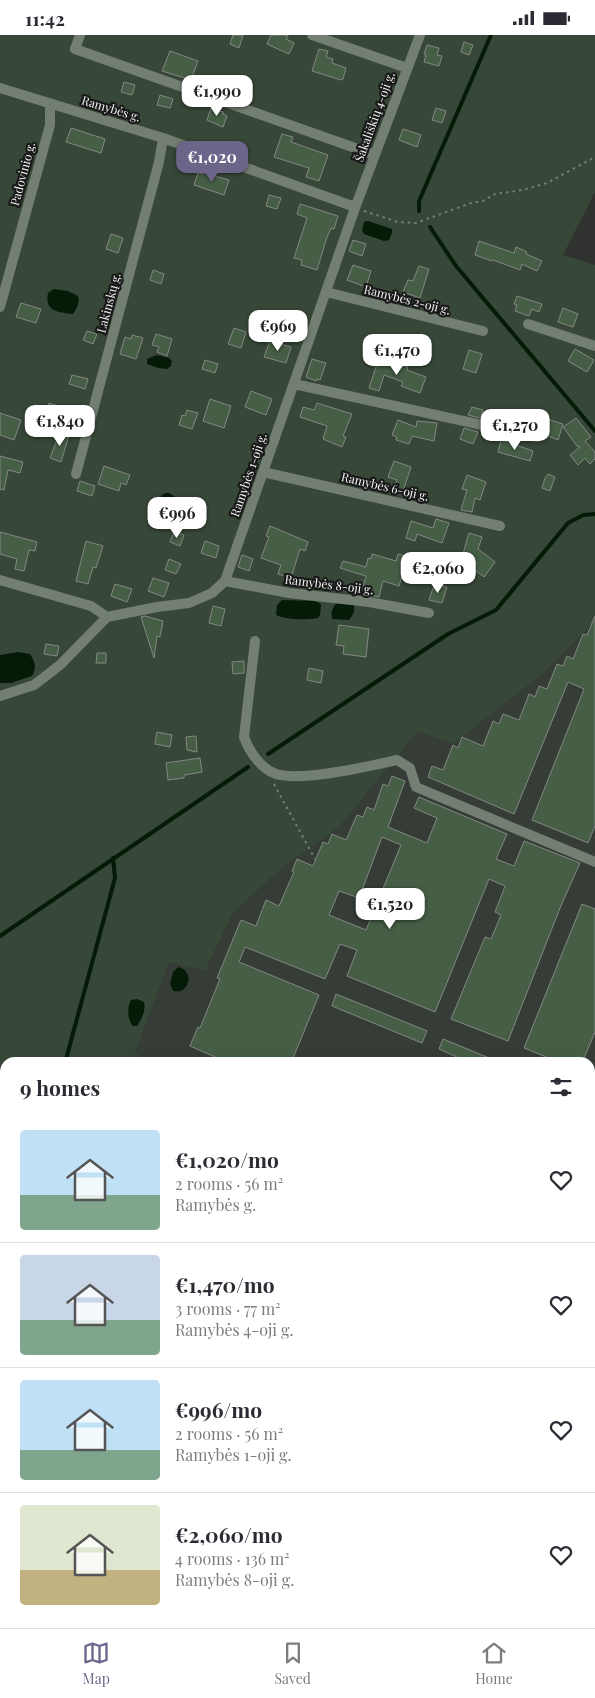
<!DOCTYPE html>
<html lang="en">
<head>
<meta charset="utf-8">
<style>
	body { margin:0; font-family:"Playfair Display",serif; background:#f7f7f7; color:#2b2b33; height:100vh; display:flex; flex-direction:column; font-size:19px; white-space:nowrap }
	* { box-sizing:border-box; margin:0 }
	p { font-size:16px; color:#7c7c81 }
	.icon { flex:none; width:28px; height:28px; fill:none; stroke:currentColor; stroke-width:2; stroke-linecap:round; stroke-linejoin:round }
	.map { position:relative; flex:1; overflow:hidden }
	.drawer { position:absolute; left:0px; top:1022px; width:595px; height:571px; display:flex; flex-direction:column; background:#fff; border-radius:15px 15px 0 0; box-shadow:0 5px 20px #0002 }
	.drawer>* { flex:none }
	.price { position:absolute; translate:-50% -42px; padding:0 11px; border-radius:10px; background:#fff; color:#222; font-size:16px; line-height:32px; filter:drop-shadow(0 1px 2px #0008) }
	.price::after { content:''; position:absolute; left:50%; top:30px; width:15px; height:11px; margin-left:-8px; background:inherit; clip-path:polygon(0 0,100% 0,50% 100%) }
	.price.active { background:#6d648a; color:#fff }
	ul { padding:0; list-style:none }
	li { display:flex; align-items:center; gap:15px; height:125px; padding:0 20px }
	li+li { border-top:1px solid #e1e1e2 }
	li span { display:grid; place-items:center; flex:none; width:140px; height:100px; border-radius:5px; color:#555 }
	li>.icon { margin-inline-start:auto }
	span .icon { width:60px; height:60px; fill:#fffc; stroke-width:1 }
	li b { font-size:21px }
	h2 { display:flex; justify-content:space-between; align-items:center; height:60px; padding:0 20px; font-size:21px }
	.status { display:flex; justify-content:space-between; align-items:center; height:35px; padding:0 25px; background:#fff; direction:ltr }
	.status svg { height:14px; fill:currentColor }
	.dock { display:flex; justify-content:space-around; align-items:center; height:70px; border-top:1px solid #e1e1e2; background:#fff; font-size:14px; color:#7c7c81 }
	.dock a { display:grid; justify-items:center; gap:2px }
	.dock .active { color:#6d648a }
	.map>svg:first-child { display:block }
	.built { fill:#363d36 }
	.green { fill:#384838 }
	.water { fill:#051b07 }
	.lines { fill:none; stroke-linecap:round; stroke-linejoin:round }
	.stream { stroke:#051b07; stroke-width:4 }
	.building { fill:#465e46; stroke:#848784; fill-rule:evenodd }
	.path { stroke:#787b78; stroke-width:2; stroke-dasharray:2.5 4; stroke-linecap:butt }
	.street { stroke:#747f74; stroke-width:10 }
	.labels { text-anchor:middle; stroke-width:4.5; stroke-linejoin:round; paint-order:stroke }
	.street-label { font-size:12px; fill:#f3f5f3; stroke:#181918 }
</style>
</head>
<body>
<div class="status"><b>11:42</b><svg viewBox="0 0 49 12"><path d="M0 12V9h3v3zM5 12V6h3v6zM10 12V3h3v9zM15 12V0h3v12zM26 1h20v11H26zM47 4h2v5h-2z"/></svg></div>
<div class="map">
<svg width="595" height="1593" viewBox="0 0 595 1593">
	<rect width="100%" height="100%" fill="#2f322f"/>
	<path class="built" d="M595,586V1236L590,1234V1028H159L135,1018L169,926L205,936L233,878L285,830L338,793L418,696L546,636Z"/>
	<path class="green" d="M0,0H595V157L563,220L595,230V586L546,636L453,709L418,696L338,793L285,830L233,878L205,936L169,927L135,1018L159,1027L5,1028V1414L0,1412Z
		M590,1234L595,1236V1272L590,1271Z
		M590,1480H595V1593H212L214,1589H590Z"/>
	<path class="water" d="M368,186L392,194V198L389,205L384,206L364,199L362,195L364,187Z
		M54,254L68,256L78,261C80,268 77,273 73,279C59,277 44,277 48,258Z
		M157,320L169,323L172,326L171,331L167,334L158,333L147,329V324Z
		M165,458H169L178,464L171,483L167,485L161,482L157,474L161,461Z
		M282,565L315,566L321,569L320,580L318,583C306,585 287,585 276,580L277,570Z
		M337,568L354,570C355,576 353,580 349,585L332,584C331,578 332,572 337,568Z
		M18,617L30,619C35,627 37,632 32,641L11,648H0V620Z
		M178,932C195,935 190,960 173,956L170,949L173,937Z
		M137,964L144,967C146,975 142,984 137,991H133C127,985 127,972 131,965Z"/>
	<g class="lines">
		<path class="stream" d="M419,176V166L491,0
			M430,192L456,231L595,396
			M268,719L448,599L496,575L568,488L583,480L595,479
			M0,901L248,732
			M65,1028L115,843L113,823
			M0,1270L5,1252
			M0,1346L5,1351
			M449,1589L454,1593
			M265,1593L266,1589"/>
	</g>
	<path class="building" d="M233,0H243L239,13L230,9Z
		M271,0H288L286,4L294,8L289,19L267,9Z
		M464,7L473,10L469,20L461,17Z
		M427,10L439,13L437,20L442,21L439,31L424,27L426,20L424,19Z
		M319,14L328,16L326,22L333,24L332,28L346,33L343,44L341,45L312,36Z
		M170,16L198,26L191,45L162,36Z
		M124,47L135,50L132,60L121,57Z
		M160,60L173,64L170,73L157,70Z
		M211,73L223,77V79L227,81L223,92L207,85Z
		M436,73L446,76L442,88L432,85Z
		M71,93L105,104L101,118L66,107Z
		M403,94L421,100L417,112L399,105Z
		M282,99L293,102L291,107L328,120L319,146L306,142L309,133L274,122Z
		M198,138L204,139V138L229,145L224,160L194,150Z
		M269,160L281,163L277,174L266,171Z
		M300,169L338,181L334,194L331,193L326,205L317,235L301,230L302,225L294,223L307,183L297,179Z
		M111,199L123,203L118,218L106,214Z
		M353,205L366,209L362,221L349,216Z
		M479,206L514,218L516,212L527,217L526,219L542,226L537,236L522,229L520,235L493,225L492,226L475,220Z
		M353,230L371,236L366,252L347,245Z
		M419,231L429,234L420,263L403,257L408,245L413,246Z
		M153,235L164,239L161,249L150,245Z
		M517,261L542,269L539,277L532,274L529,281L515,276L517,270L514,269Z
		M21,268L41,274L36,288L16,282Z
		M563,273L578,279L573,292L558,287Z
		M234,293L246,297L241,313L228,309Z
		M87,296L97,299L93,309L83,305Z
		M156,299L172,304L167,321L157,317L159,312L152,310Z
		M132,300L143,303L136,324L120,319L125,302L131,304Z
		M270,306L291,312L286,328L264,322Z
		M575,314L594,325L587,337L568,326Z
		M469,315L482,319L476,338L463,334Z
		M379,323L408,332L407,335L426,342L420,358L401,351L403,347L384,340L379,356L369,353Z
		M312,324L326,328L320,345L317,344L316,346L306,342Z
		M205,325L218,329L215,338L202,334Z
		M72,340L88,344L85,354L69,349Z
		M251,356L272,364L266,380L245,372Z
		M210,364L231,371L224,393L203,386Z
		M49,368L67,374L63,384L45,379Z
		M317,368L352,379L343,401L346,402L342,412L323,404L327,391L300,382L303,372L314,375Z
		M472,372L483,375L480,383L468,380Z
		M187,375L198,378L192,394L179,390L182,380L185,381Z
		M0,378L21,385L14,405L0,400Z
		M576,383L591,402L585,406L595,417V424L590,429L585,423L578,430L570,420L580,412L577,411L563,392Z
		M547,384L563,389L558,405L543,399Z
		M398,385L416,392L417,386L437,388L434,406L412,401L409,409L396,405L397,402L392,400Z
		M464,393L478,397L473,409L460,404Z
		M60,397L69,400L61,427L50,423Z
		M501,405L514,408L513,409L533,416L530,426L498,417Z
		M0,421L23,427L20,438L8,435L4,455L0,454Z
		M394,426L411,432L402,459L393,456L397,445L388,442Z
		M104,431L130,440L126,450L121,448L119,456L98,449Z
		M548,439L555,442L550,456L542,453L545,443Z
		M467,440L486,447L480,465L475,463L472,477L461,475L467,455L462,454Z
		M80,446L95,451L92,461L77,456Z
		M436,484L449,488L442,508L417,499L415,506L406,503L411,486L433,493Z
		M270,491L308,507L305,516L300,514L291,543L278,539L281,530L261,523L269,502L266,501Z
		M0,497L37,507L35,516L29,515L24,536L15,534L17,524L0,519Z
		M174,497L184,500L180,511L170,507Z
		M469,498L482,502L478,514L495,527L484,542L466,528L461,526Z
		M86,506L103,511L96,533L93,532L88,549L76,546Z
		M205,506L219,511L216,523L201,518Z
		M372,519L396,526L398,519L408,522L399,551L383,546L379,562L368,560V557L362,555L366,541L340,533L343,526L366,532L368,523L371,524Z
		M242,520L253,524L249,536L238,532Z
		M169,524L181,529L176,539L165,535Z
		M153,543L169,548L164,562L148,556Z
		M115,549L132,554L127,567L111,561Z
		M436,549L447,552L442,568L429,565L433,553L434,554Z
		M213,571L225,574L221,591L209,588Z
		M145,581L163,586L160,602L157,601L154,623L141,582Z
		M595,581V791L588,808L532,785L584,654L568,647L514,779L428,742L432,731L443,735L453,710L458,713L462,702L483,711L493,686L499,689L503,679L519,685L529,659L535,662L539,651L547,654L557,629L563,631L567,621L573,624L583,599L587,600Z
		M339,590L369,594L366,622L343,619L344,611L336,610Z
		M46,609L59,611L57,621L44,619Z
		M97,618H106V628H96Z
		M244,626V638L233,639L232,627Z
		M309,633L323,636L321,648L307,645Z
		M157,697L172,700L170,712L155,709Z
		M196,701L197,717L187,715L186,702Z
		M200,723L202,737L184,740V743L168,745L166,728Z
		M392,741L405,746L388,792L427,808L437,783L414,773L419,762L507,799L496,824L514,831L524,806L580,828L560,873L508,1006L451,984L485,902L491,904L501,880L495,877L505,851L489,844L435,977L347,941L357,915L340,909L325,944L245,912L239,927L319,960L291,1028H229L190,1011L198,992L200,993L220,944L217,943L241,885L256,891L266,865L279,871L294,837L292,836L297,824L313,831L323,807L328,809L332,799L346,805L357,780L363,782L367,772L374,775L383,749L388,751ZM382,802L401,810L366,895L329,880L339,856L359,863Z
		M582,869L595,874V997L582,1028H561L524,1013Z
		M336,959L427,996L422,1008L332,971Z
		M443,1004L499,1027V1028H470L439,1014Z"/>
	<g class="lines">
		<path class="path" d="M364,176L398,187L416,188L471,168L483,166L495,159L522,155L547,148L595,122
			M274,749L315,824"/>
		<path class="street" d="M80,0L75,14L375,120
			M312,0L407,33
			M0,53L163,103L355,172
			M326,257L483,296
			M0,272L50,90V69
			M528,289L595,311
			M294,349L537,402
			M263,437L500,491
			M76,439L159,127L163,103
			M0,545L91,571L107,582L157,572L189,568L212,558L225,546L355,173L420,0
			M225,546L289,558L369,567L429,578
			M255,606L244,702C249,716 261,734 276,739C302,747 369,731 397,725L410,733L416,752L595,827
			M0,661L34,650L60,630L107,582
			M204,1593L205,1589"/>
	</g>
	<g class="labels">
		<g class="street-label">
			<text transform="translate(111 74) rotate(17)" y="4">Ramybės g.</text>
			<text transform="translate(375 82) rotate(-70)" y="4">Šakališkių 4-oji g.</text>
			<text transform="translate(23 139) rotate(-75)" y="4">Padovinio g.</text>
			<text transform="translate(407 265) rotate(14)" y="4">Ramybės 2-oji g.</text>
			<text transform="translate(109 268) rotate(-75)" y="4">Lakinskų g.</text>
			<text transform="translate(249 440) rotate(-71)" y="4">Ramybės 1-oji g.</text>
			<text transform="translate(385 452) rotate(13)" y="4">Ramybės 6-oji g.</text>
			<text transform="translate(329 550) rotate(7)" y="4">Ramybės 8-oji g.</text>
		</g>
	</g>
</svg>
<b class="price" style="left:217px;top:82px">€1,990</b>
<b class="price active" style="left:212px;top:148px">€1,020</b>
<b class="price" style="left:278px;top:317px">€969</b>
<b class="price" style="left:397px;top:341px">€1,470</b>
<b class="price" style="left:60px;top:412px">€1,840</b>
<b class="price" style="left:515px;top:416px">€1,270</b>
<b class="price" style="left:177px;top:504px">€996</b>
<b class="price" style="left:438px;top:559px">€2,060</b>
<b class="price" style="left:390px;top:895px">€1,520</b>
<section class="drawer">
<h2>9 homes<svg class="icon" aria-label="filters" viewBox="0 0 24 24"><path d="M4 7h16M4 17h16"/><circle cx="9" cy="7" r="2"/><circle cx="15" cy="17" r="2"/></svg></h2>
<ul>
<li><span style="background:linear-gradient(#bfe0f5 65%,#7fa58c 0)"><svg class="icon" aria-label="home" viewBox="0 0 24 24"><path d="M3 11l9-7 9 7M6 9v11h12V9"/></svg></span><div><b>€1,020/mo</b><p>2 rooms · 56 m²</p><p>Ramybės g.</p></div><svg class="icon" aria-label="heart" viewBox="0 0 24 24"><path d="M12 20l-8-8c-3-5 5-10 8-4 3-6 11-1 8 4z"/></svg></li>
<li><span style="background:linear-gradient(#c9d6e8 65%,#7fa58c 0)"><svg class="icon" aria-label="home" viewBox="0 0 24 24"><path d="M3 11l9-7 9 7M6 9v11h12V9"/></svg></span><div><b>€1,470/mo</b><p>3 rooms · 77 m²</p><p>Ramybės 4-oji g.</p></div><svg class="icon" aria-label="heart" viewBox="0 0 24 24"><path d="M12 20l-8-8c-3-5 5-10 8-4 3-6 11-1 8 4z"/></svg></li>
<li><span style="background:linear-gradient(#bfe0f5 70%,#7fa58c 0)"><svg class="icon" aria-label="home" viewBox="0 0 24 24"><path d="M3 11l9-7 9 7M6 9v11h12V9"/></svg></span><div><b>€996/mo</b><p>2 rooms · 56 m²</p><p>Ramybės 1-oji g.</p></div><svg class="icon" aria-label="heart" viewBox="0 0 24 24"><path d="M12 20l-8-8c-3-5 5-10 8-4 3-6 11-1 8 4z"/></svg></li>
<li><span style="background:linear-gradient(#dfe7d0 65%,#c2b280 0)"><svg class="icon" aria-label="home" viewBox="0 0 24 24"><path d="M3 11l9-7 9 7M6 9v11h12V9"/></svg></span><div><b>€2,060/mo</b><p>4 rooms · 136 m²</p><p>Ramybės 8-oji g.</p></div><svg class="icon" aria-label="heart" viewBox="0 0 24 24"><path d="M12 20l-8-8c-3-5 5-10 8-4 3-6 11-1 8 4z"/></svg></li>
</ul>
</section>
</div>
<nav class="dock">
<a class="active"><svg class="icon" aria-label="map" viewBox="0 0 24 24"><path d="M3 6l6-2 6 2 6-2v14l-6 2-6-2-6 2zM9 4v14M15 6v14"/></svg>Map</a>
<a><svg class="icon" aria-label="saved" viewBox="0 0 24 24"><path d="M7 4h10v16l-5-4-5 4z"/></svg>Saved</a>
<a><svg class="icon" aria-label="home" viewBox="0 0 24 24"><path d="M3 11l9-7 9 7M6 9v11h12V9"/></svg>Home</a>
</nav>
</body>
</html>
